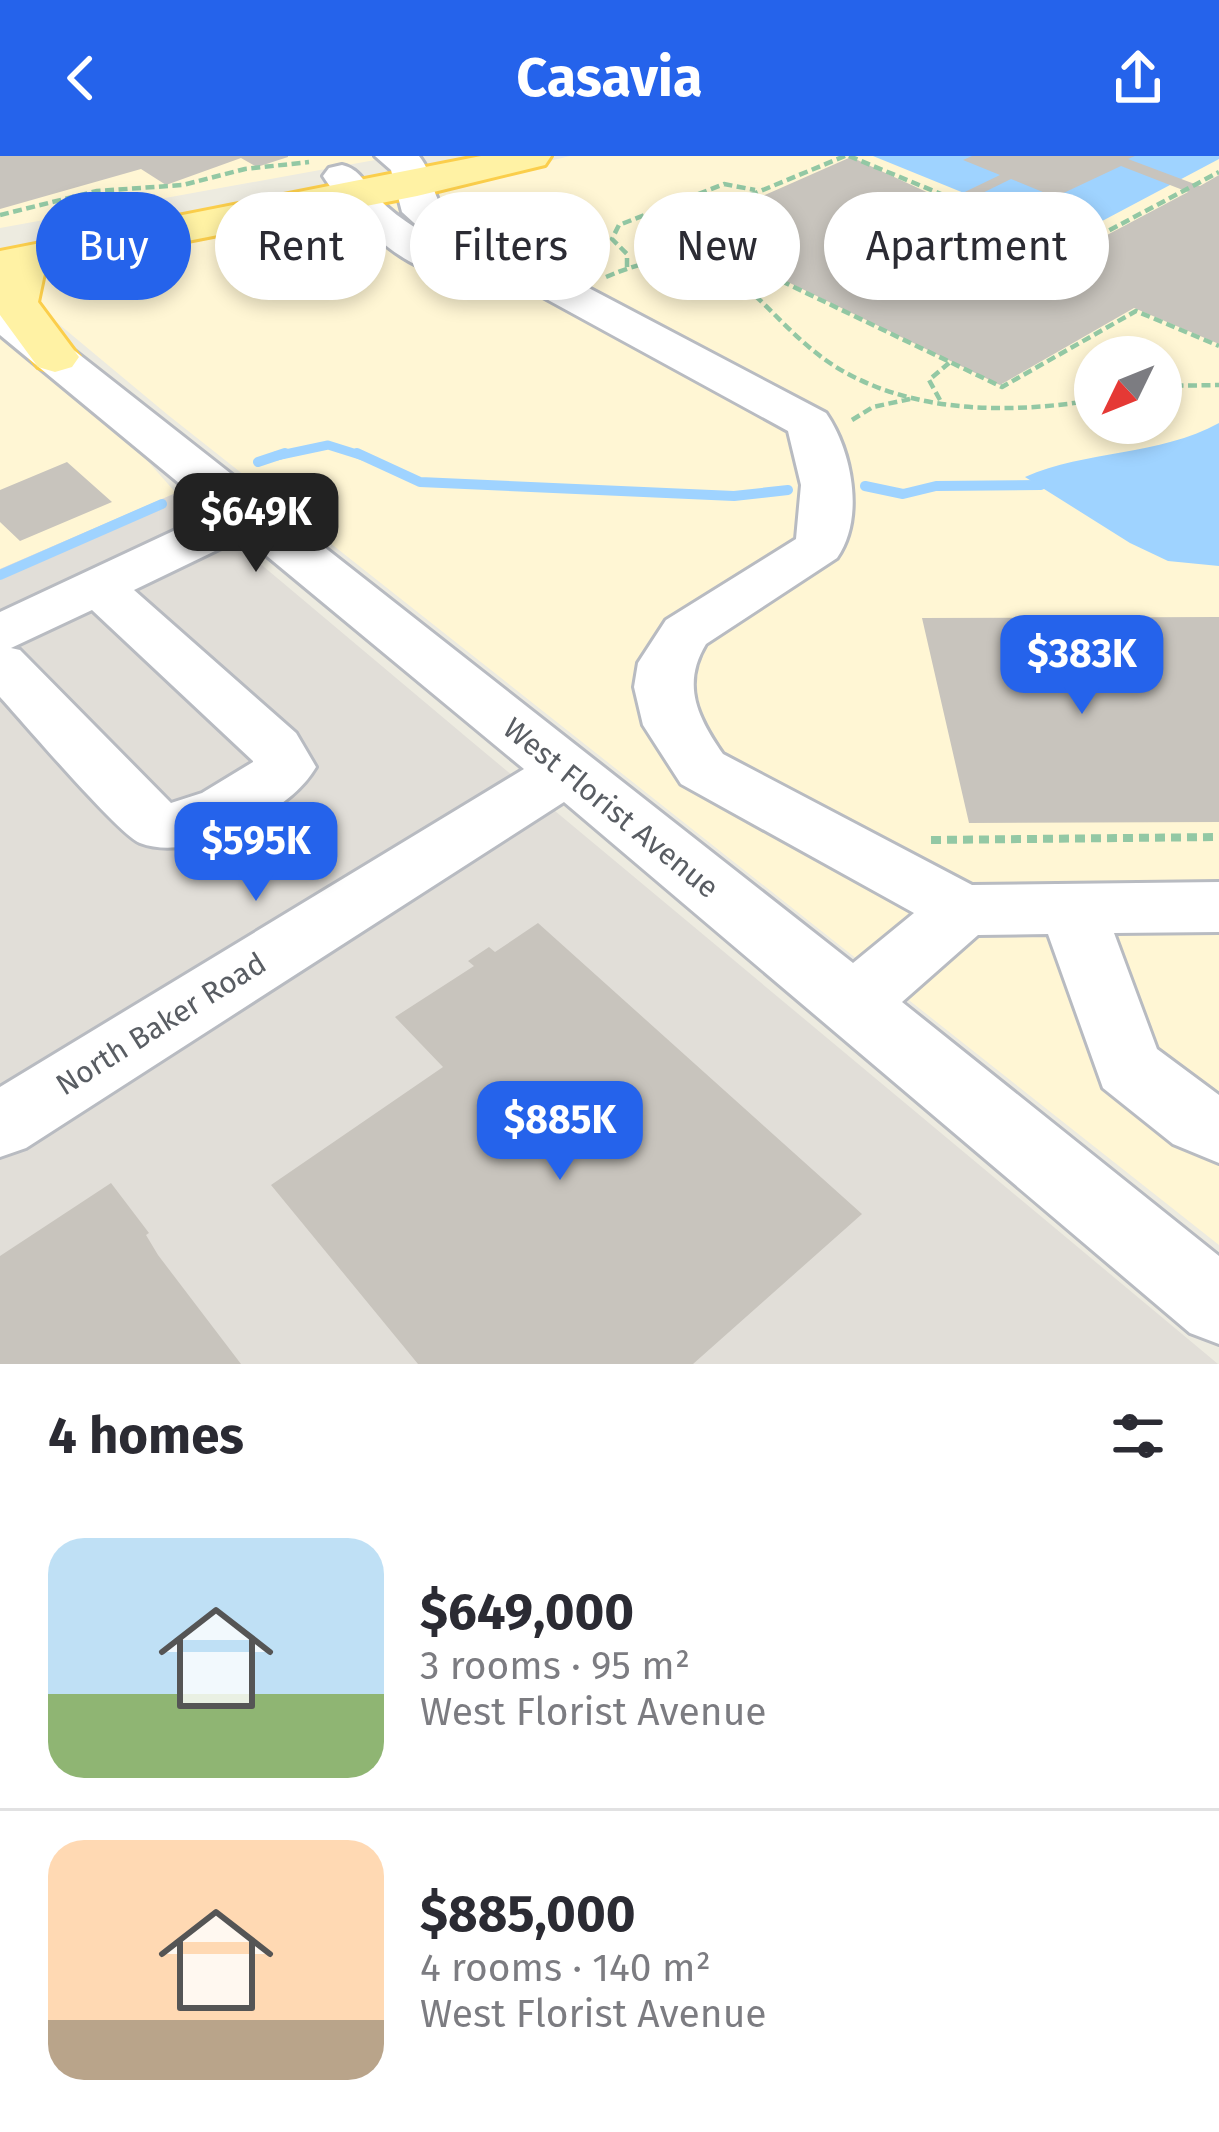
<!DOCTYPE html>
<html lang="en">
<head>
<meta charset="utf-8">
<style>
	body { margin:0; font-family:"Fira Sans",sans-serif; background:#f2f2f3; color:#2b2b33; height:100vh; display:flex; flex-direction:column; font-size:45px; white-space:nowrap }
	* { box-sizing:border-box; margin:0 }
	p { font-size:39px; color:#7c7c81 }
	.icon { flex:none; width:66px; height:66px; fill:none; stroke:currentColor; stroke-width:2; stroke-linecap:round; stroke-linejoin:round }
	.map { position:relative; height:1208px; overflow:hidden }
	.side { display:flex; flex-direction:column; background:#fff; flex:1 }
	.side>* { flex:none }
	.guide { position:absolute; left:36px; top:36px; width:1149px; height:108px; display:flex; gap:24px }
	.needle { width:78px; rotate:227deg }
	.tools { position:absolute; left:1074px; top:180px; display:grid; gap:24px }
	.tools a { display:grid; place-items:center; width:108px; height:108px; border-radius:50%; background:#fff; box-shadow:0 6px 18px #0003; font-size:60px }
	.price { position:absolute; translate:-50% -102px; padding:0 27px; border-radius:24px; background:#2563eb; color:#fff; font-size:39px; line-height:78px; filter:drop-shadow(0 3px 6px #0008) }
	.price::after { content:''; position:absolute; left:50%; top:72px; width:36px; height:27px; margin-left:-18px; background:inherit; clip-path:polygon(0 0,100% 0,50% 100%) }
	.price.current { background:#222; color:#fff }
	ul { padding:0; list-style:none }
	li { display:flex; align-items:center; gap:36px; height:300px; padding:0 48px }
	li+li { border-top:3px solid #e1e1e2 }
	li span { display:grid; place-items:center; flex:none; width:336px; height:240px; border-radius:36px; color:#555 }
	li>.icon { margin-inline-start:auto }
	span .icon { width:144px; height:144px; fill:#fffc; stroke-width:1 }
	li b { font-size:51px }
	h2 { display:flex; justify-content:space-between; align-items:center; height:144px; padding:0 48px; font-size:51px }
	.pill { padding:0 42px; border-radius:54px; background:#fff; box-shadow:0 6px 18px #0003; font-size:42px; line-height:108px }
	.pill.current { background:#2563eb; color:#fff }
	header { display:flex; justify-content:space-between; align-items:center; height:156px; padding:0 48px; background:#2563eb; color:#fff; font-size:54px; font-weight:700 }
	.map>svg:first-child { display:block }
	.commercial { fill:#fff6d4; fill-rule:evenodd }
	.industrial { fill:#e1ded8 }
	.water { fill:#9fd3ff }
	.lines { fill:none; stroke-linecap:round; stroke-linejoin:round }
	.stream-far1 { stroke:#9fd3ff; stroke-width:9 }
	.stream { stroke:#9fd3ff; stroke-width:10 }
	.building { fill:#c8c4bd; fill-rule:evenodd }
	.minor-casing { stroke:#b8bbc1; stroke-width:6 }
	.major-casing { stroke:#fbce4b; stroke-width:6 }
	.path-far1 { stroke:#93c8a4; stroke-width:4.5; stroke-dasharray:9 4.5; stroke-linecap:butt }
	.path { stroke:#93c8a4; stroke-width:8; stroke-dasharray:10 6; stroke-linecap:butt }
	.minor { fill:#fff; fill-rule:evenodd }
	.major { fill:#fff2a4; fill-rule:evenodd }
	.labels { text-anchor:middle; stroke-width:12; stroke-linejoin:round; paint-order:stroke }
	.street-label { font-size:30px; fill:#595d63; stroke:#fff }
</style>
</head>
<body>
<header><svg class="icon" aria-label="back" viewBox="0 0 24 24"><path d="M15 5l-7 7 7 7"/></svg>Casavia<svg class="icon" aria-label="share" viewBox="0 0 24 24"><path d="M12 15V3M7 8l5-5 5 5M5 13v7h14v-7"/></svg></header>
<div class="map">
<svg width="1219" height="1208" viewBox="0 0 1219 1208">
	<rect width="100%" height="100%" fill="#edebe0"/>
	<path class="commercial" d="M0,0H397L0,72Z
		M570,0H1219V1089L168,259L37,150L35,130L44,120L73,106L320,60ZM1095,201H1161V267H1095Z
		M0,157L55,201L176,337L0,413Z"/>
	<path class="industrial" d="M176,337L471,585L1218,1208H0V413Z"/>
	<path class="water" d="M873,0H1219V3L1072,81Z
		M1219,267V410L1168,405L1130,387L1025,321C1086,294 1159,300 1219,267Z"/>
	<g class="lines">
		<path class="stream-far1" d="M276,300L328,289L363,300"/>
		<path class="stream" d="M357,297L420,326L734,340L788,334
			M258,306L285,297
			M865,330L903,338L936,330L1041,329
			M0,419L162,348"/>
	</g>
	<path class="building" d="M0,0H288V1L257,11L241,2L166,29L141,13L0,53Z
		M972,0H1135L1128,3L1200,30L1219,19V188L1134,152L1000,229L683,75L851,1L946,45L1000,19L963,4ZM1121,10L1188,36L1075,96L960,48L1011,23L1055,41Z
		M67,306L112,346L20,385L0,366V334Z
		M1219,461V666L969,667L922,462Z
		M538,767L862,1058L693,1208H418L271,1029L443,911L395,861L474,810L468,805L489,791L495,796Z
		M111,1027L149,1077L146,1079L158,1099L241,1208H0V1100Z"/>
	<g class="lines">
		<g class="minor-casing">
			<path id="minor" d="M375,0H419C435,19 430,45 452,60L826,257C852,295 865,362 837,402L706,488C681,529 698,562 723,598L972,729L1219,726V776L1114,777L1157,893L1219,939V1007L1173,988L1103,932L1048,778L978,779L902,846L1219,1100V1188L1190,1177L564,646L26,992L0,1001V931L524,613L244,381L134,434L296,577L316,611C299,640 267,659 238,672C208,686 172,699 140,687C119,679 23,566 0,541V456L214,356L0,179V144L15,148L853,807L914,757L681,628L643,569L634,531L638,507L666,464L796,383L801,329L788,275L424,76L402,56L391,14ZM92,454L253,605V606L202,637L171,647L20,494L11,492Z
				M342,9C360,13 365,28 378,42C401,66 432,82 461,98L467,107L461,116C412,128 347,58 323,20L329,12Z"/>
		</g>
		<g class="major-casing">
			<path id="major" d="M481,0H551L545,9L417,40L45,113L38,146L79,201L72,211L55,216L38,211L0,159V95Z"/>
		</g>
		<path class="path-far1" d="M845,0L671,72L1002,231L1136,155L1219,190
			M849,0L1074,93L1219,16
			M0,59L97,35L183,29L245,13L309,6
			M627,111V98L612,83L619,69L724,28L755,34
			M606,121C742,62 754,169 850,219C925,258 1014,257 1095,244
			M1161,230L1219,229
			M940,244L929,224L949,207
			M852,264L873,251L910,243"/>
		<path class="path" d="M931,684L1219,681"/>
		<use href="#minor" class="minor"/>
		<use href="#major" class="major"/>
	</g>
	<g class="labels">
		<g class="street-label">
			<text transform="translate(611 652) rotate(39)" y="10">West Florist Avenue</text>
			<text transform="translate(161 868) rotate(-32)" y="10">North Baker Road</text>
		</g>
	</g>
</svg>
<div class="tools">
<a><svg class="needle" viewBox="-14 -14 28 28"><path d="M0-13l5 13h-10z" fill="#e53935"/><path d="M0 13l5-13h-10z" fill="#7c7c81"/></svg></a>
</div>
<b class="price current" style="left:256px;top:419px">$649K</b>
<b class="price" style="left:1082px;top:561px">$383K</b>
<b class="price" style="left:256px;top:748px">$595K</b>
<b class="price" style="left:560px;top:1027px">$885K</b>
<div class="guide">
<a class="pill current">Buy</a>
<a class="pill">Rent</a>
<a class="pill">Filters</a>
<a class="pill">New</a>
<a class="pill">Apartment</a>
</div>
</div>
<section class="side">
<h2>4 homes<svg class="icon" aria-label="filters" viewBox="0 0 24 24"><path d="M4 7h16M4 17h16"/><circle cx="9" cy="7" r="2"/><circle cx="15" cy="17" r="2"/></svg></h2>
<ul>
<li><span style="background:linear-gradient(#bfe0f5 65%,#8fb573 0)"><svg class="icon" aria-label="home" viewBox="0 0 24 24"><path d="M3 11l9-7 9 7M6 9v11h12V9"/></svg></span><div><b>$649,000</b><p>3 rooms · 95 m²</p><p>West Florist Avenue</p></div></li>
<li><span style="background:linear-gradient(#ffd9b3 75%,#b9a48a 0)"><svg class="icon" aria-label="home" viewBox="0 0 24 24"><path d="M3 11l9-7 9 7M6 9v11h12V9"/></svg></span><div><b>$885,000</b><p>4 rooms · 140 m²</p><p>West Florist Avenue</p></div></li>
</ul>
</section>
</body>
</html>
